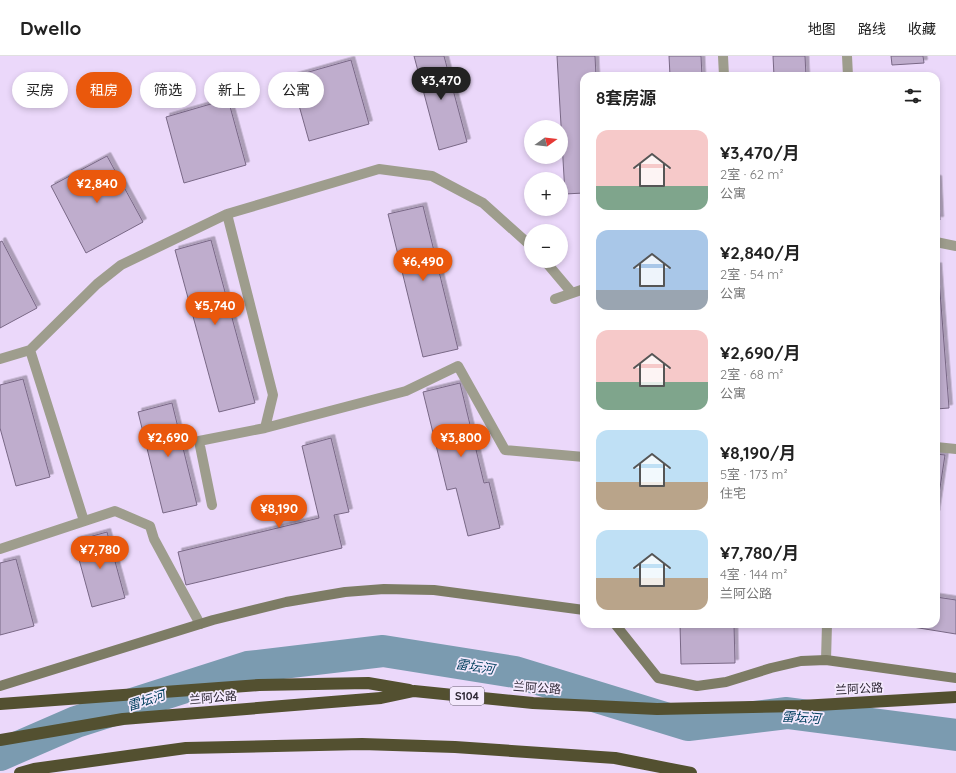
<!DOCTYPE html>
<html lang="zh">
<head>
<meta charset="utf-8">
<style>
	body { margin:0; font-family:Quicksand,"Noto Sans SC",sans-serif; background:#f2f2f2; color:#222; height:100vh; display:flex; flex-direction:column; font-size:15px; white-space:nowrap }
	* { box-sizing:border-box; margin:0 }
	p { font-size:13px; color:#767676 }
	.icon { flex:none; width:22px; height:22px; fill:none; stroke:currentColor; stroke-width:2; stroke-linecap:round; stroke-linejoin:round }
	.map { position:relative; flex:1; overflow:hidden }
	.drawer { position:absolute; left:580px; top:16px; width:360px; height:556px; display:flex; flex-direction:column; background:#fff; border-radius:12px; box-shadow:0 2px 6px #0003 }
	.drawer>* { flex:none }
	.top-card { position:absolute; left:12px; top:16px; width:380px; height:36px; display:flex; gap:8px }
	.needle { width:26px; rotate:75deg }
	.tools { position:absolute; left:524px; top:64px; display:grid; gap:8px }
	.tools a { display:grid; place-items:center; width:44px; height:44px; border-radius:50%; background:#fff; box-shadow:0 2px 6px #0003; font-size:20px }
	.price { position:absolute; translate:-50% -34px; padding:0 9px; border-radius:14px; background:#ea580c; color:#fff; font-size:13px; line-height:26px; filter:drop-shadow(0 1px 2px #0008) }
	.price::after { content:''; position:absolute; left:50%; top:24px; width:12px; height:9px; margin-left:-6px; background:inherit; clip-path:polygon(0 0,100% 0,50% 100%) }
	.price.active { background:#222; color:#fff }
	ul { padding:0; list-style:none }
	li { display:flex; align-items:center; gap:12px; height:100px; padding:0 16px }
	li span { display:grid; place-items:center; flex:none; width:112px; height:80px; border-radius:12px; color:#555 }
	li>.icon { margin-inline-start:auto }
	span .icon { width:48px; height:48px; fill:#fffc; stroke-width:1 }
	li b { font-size:17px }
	h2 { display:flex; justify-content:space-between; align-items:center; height:48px; padding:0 16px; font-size:17px }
	.chip { padding:0 14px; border-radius:18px; background:#fff; box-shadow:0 2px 6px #0003; font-size:14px; line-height:36px }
	.chip.active { background:#ea580c; color:#fff }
	header { display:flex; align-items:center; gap:24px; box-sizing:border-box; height:56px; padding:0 20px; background:#fff; border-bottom:1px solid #e0e0e0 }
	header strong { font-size:19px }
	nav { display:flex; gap:22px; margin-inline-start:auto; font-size:14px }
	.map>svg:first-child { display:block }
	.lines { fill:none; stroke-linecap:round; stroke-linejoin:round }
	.river { stroke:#7b9bb0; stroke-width:32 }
	.building { fill:#bfadcd; stroke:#796886; filter:url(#shadow) }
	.street { stroke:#9e9d8d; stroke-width:10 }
	.secondary { stroke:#7d7c65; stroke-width:10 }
	.highway { stroke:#535030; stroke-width:12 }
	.labels { text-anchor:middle; stroke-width:3.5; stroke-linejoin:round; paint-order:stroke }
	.shield { fill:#f4e9fd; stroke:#696170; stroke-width:1 }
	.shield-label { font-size:11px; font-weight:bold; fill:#2e2734 }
	.street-label { font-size:12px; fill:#2e2734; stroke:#f4e9fd }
	.water-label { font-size:13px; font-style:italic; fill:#03415f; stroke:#f4e9fd }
</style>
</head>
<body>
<header>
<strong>Dwello</strong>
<nav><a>地图</a><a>路线</a><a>收藏</a></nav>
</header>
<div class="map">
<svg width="956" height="717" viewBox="0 0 956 717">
	<defs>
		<filter id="shadow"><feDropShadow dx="3.5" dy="-3.5" stdDeviation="0" flood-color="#0004"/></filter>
	</defs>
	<rect width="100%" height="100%" fill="#ebd8fa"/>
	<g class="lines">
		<path class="river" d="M0,699L76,666L248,611L383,595L515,616L688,669L787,657L956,679"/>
	</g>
	<path class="building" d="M414,0H444L467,86L439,94Z
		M557,0H595L596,20H584V137L565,138Z
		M669,0H701L702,20H670Z
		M773,0H805L806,20H774Z
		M891,0H923L924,7L892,9Z
		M351,4L369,68L309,85L291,21Z
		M228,43L246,109L184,127L166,61Z
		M107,100L143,166L86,197L51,130Z
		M936,123H938L940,164H936Z
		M423,150L458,293L423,301L388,158Z
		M211,184L255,347L219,356L175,194Z
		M2,185L37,252L0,272V186Z
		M938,210L949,352L936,353V211Z
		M23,323L50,421L16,430L0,372V329Z
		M460,327L484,427L489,426L500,472L468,480L456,432L447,434L423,336Z
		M172,347L197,449L163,457L138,356Z
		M331,382L349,456L334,459L342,492L186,529L178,496L319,462L302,390Z
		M936,398L945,399L936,458Z
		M107,476L125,542L92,551L74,485Z
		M16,503L34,570L0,579V507Z
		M936,541L956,544V578L919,572V568H936Z
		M680,568H734L735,607L681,608Z
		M893,568H919V572Z"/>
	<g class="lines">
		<path class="street" d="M723,0L724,20
			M847,0L848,20
			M936,186L956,190
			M545,205L572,237
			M555,243L584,233
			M30,294L84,465
			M0,303L30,294L97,228L121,209L227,158L379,113L432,120L483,147L531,190
			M265,372L406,335L458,310L505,394L584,401
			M936,391L956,393
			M212,449L199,385L265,372L273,339L227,158
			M0,493L115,455L150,470L154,483L200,568
			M826,604L827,568"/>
		<path class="secondary" d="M615,568L658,622L697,630L726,626L771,612L801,605L826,604L956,622
			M0,630L213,564L286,546L345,536L384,533L434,534L584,554"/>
		<path class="highway" d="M0,648L259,629L368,627L409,634
			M0,684L123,663L381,642L414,635L533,647L657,653L801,650L956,641
			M20,717L34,713L186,692L362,688L455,691L615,702L691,717"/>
	</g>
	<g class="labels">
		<rect class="shield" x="450" y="631" width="34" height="18" rx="3"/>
		<g class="shield-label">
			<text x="467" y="644">S104</text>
		</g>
		<g class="street-label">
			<text transform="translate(537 632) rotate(4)" y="4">兰阿公路</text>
			<text transform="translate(859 633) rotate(-3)" y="4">兰阿公路</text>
			<text transform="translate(213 642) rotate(-5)" y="4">兰阿公路</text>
		</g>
		<g class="water-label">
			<text transform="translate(475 610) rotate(9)" y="5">雷坛河</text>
			<text transform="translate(146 644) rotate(-18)" y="5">雷坛河</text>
			<text transform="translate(801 661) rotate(4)" y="5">雷坛河</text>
		</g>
	</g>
</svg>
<div class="tools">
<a><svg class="needle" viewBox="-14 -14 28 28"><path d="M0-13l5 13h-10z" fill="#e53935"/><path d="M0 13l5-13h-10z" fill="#767676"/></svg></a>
<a>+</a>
<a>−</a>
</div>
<b class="price active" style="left:441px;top:45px">¥3,470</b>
<b class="price" style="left:97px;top:148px">¥2,840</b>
<b class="price" style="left:423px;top:226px">¥6,490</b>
<b class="price" style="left:215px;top:270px">¥5,740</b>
<b class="price" style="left:168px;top:402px">¥2,690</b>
<b class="price" style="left:461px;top:402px">¥3,800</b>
<b class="price" style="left:279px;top:473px">¥8,190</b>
<b class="price" style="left:100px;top:514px">¥7,780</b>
<div class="top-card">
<a class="chip">买房</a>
<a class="chip active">租房</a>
<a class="chip">筛选</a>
<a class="chip">新上</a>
<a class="chip">公寓</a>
</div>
<section class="drawer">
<h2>8套房源<svg class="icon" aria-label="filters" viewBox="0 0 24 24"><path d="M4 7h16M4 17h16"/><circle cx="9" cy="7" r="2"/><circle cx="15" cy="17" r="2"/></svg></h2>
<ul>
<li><span style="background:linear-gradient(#f6c9c9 70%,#7fa58c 0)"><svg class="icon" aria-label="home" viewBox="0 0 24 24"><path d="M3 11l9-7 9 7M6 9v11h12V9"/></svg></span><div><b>¥3,470/月</b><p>2室 · 62 m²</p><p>公寓</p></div></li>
<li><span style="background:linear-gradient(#a9c7e8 75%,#9aa5b1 0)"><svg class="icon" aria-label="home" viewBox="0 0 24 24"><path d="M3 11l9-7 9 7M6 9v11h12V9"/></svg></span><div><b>¥2,840/月</b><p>2室 · 54 m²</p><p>公寓</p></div></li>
<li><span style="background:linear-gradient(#f6c9c9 65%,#7fa58c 0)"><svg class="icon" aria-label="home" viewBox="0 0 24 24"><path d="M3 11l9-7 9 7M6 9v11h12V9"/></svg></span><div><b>¥2,690/月</b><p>2室 · 68 m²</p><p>公寓</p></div></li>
<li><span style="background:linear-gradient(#bfe0f5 65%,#b9a48a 0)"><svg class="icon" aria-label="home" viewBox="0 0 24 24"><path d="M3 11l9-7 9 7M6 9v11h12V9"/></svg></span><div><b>¥8,190/月</b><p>5室 · 173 m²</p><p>住宅</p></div></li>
<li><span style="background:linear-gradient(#bfe0f5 60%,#b9a48a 0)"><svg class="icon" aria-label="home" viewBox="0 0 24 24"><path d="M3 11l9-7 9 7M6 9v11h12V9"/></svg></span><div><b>¥7,780/月</b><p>4室 · 144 m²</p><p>兰阿公路</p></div></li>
</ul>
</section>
</div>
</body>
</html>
